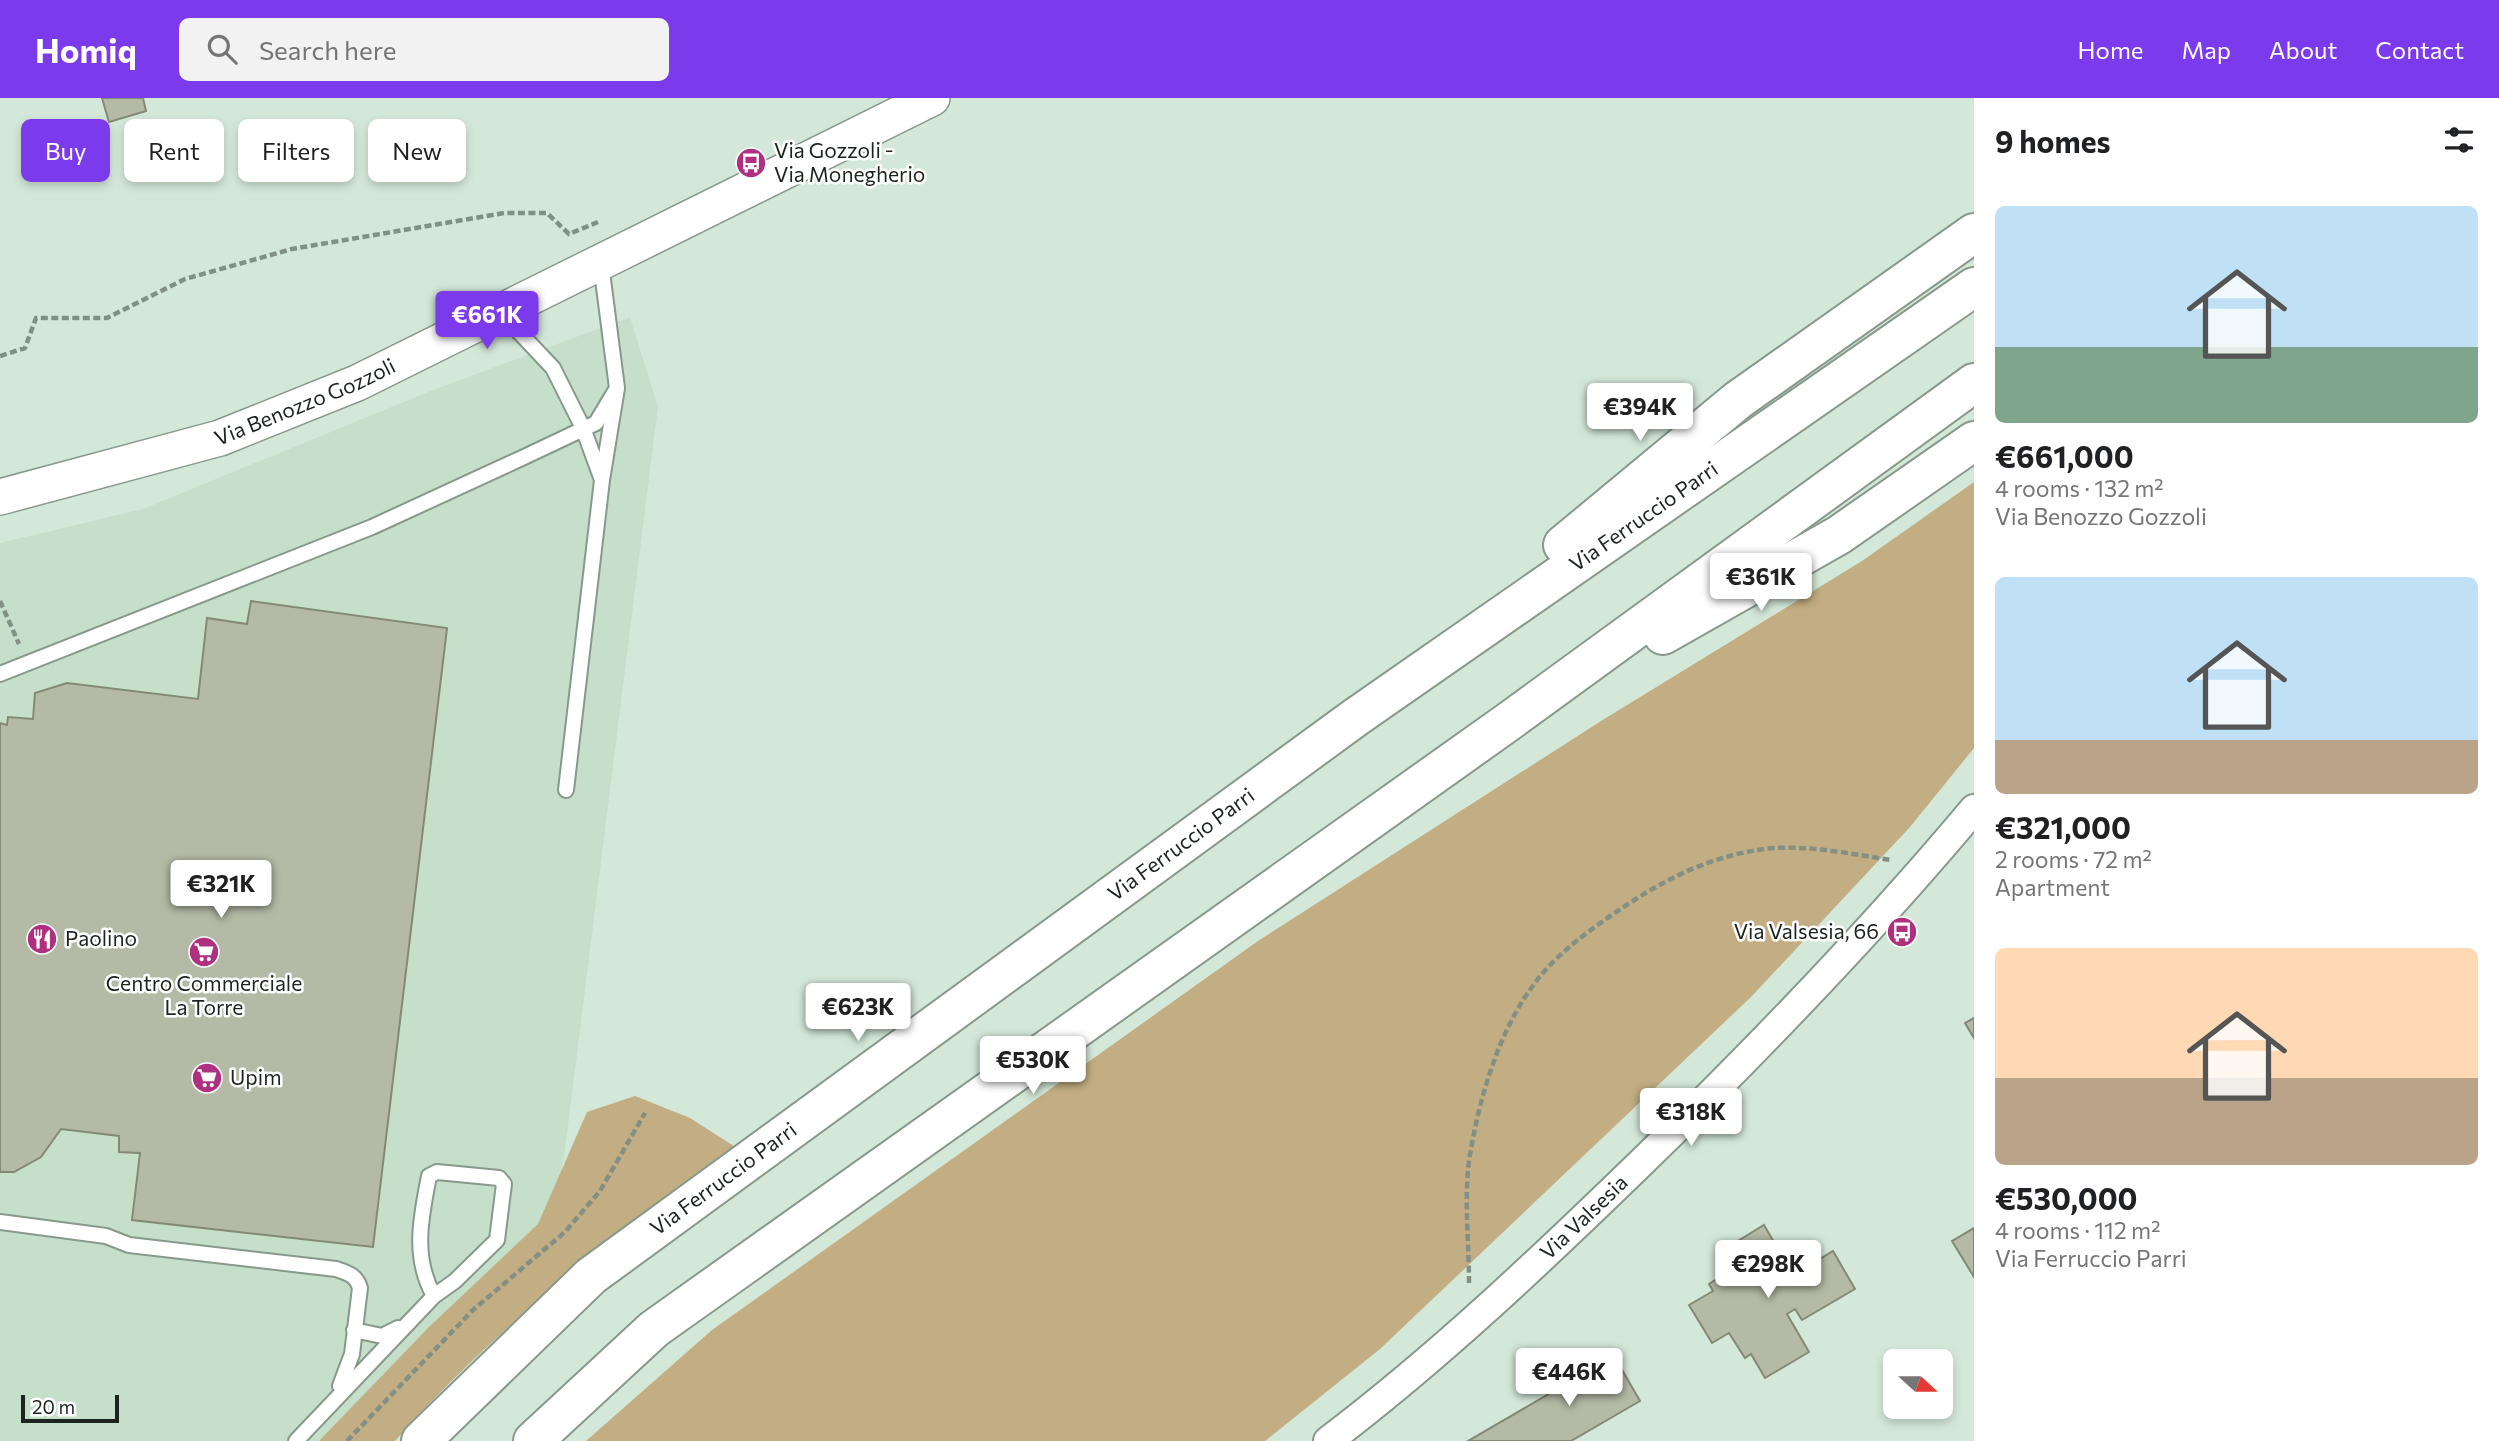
<!DOCTYPE html>
<html lang="en">
<head>
<meta charset="utf-8">
<style>
	body { margin:0; font-family:Commissioner,sans-serif; background:#f2f2f2; color:#202124; height:100vh; display:flex; flex-direction:column; font-size:26px; white-space:nowrap }
	* { box-sizing:border-box; margin:0 }
	p { font-size:23px; color:#757577 }
	.icon { flex:none; width:38px; height:38px; fill:none; stroke:currentColor; stroke-width:2; stroke-linecap:round; stroke-linejoin:round }
	.map { position:relative; flex:1; overflow:hidden }
	.details { display:flex; flex-direction:column; background:#fff; width:525px }
	.details>* { flex:none }
	.hud { position:absolute; left:21px; top:21px; width:665px; height:63px; display:flex; gap:14px }
	.needle { width:46px; rotate:111deg }
	.fabs { position:absolute; left:1883px; top:1251px; display:grid; gap:14px }
	.fabs a { display:grid; place-items:center; width:70px; height:70px; border-radius:10px; background:#fff; box-shadow:0 4px 10px #0003; font-size:35px }
	.scale { position:absolute; left:21px; bottom:18px; width:98px; box-sizing:border-box; padding-left:7px; border:4px solid #1d241f; border-top:0; font-size:19px; line-height:24px; white-space:nowrap; color:#1d241f; -webkit-text-stroke:5px #fff; paint-order:stroke }
	.price { position:absolute; translate:-50% -60px; padding:0 16px; border-radius:7px; background:#fff; color:#222; font-size:23px; line-height:46px; filter:drop-shadow(0 2px 4px #0008) }
	.price::after { content:''; position:absolute; left:50%; top:42px; width:21px; height:16px; margin-left:-10px; background:inherit; clip-path:polygon(0 0,100% 0,50% 100%) }
	.price.on { background:#7c3aed; color:#fff }
	ul { padding:0; list-style:none }
	li { display:grid; align-content:center; gap:14px; height:371px; padding:0 21px }
	li span { display:grid; place-items:center; height:217px; border-radius:10px; color:#555 }
	li>.icon { margin-inline-start:auto }
	span .icon { width:126px; height:126px; fill:#fffc; stroke-width:1 }
	li b { font-size:30px }
	h2 { display:flex; justify-content:space-between; align-items:center; height:84px; padding:0 21px; font-size:30px }
	.pill { padding:0 24px; border-radius:10px; background:#fff; box-shadow:0 4px 10px #0003; font-size:24px; line-height:63px }
	.pill.on { background:#7c3aed; color:#fff }
	header { display:flex; align-items:center; gap:42px; box-sizing:border-box; height:98px; padding:0 35px; background:#7c3aed; color:#fff }
	header strong { font-size:33px }
	nav { display:flex; gap:38px; margin-inline-start:auto; font-size:24px }
	.search { width:490px; height:63px; background:#f2f2f2; display:flex; align-items:center; gap:18px; box-sizing:border-box; padding:0 24px; border-radius:10px; color:#757577; font-size:26px }
	main { display:flex; flex:1; min-height:0 }
	.map>svg:first-child { display:block }
	.built { fill:#c5dfca }
	.green { fill:#c2ae82 }
	.building { fill:#b5baa6; stroke:#848975; stroke-width:2 }
	.lines { fill:none; stroke-linecap:round; stroke-linejoin:round }
	.service-casing { stroke:#87998b; stroke-width:18 }
	.minor-casing { stroke:#87998b; stroke-width:32 }
	.tertiary-casing { stroke:#87998b; stroke-width:38 }
	.secondary-casing { stroke:#87998b; stroke-width:42 }
	.path { stroke:#818f85; stroke-width:4.5; stroke-dasharray:7 3.5; stroke-linecap:butt }
	.service { stroke:#fff; stroke-width:14 }
	.minor { stroke:#fff; stroke-width:28 }
	.tertiary { stroke:#fff; stroke-width:35 }
	.secondary { stroke:#fff; stroke-width:38 }
	.labels { text-anchor:middle; stroke-width:5; stroke-linejoin:round; paint-order:stroke }
	.poi-label { font-size:21px; fill:#1d241f; stroke:#fff; text-anchor:start }
	.street-label { font-size:21px; fill:#1d241f; stroke:#fff }
</style>
</head>
<body>
<header>
<strong>Homiq</strong>
<div class="search"><svg class="icon" aria-label="search" viewBox="0 0 24 24"><circle cx="10" cy="10" r="6"/><path d="M15 15l6 6"/></svg>Search here</div>
<nav><a>Home</a><a>Map</a><a>About</a><a>Contact</a></nav>
</header>
<main>
<div class="map">
<svg width="1974" height="1343" viewBox="0 0 1974 1343">
	<rect width="100%" height="100%" fill="#d4e8d9"/>
	<path class="built" d="M630,219L658,309L564,1060L548,1125L329,1343H0V445L143,411L428,294Z"/>
	<path class="green" d="M1974,384V650L1910,729L1751,899L1380,1251L1265,1343H586L712,1232L1258,843L1601,623L1862,463Z
		M635,998L690,1020L737,1050C612,1139 497,1228 395,1343H319L429,1229L538,1126L587,1014Z"/>
	<path class="building" d="M102,0H143L146,13L109,24Z
		M251,503L447,530L373,1149L132,1122L140,1055L119,1054V1038L61,1031L41,1059L14,1074H0V625L7,627L8,619L33,621L35,595L67,585L198,601L207,520L247,526Z
		M1974,920V940L1965,925Z
		M1764,1127L1778,1151L1783,1148L1799,1174L1833,1153L1855,1191L1802,1222L1795,1211L1787,1216L1809,1254L1765,1280L1751,1256L1745,1260L1729,1235L1712,1245L1689,1207L1713,1193L1709,1186L1721,1178L1726,1185L1735,1179L1720,1154Z
		M1974,1130V1179L1952,1143Z
		M1614,1258L1640,1303L1571,1343H1468Z"/>
	<g class="lines">
		<g class="service-casing">
			<path id="service" d="M501,215L553,270L583,330L602,382
				M0,576L372,429L522,360L596,325L617,290
				M566,692L602,382L617,290L601,166
				M0,1124L106,1138L129,1147L336,1171C348,1175 356,1177 360,1190L352,1256L340,1288
				M354,1232L382,1238L398,1230
				M296,1343L434,1198L455,1183L497,1142L504,1086L499,1080L437,1074L429,1078C421,1119 412,1159 434,1198"/>
		</g>
		<g class="minor-casing">
			<g id="minor">
				<path id="s1" d="M1328,1343C1440,1258 1543,1160 1644,1062C1759,950 1871,834 1974,711"/>
			</g>
		</g>
		<g class="tertiary-casing">
			<g id="tertiary">
				<path id="s2" d="M0,399L220,340L357,285L932,0"/>
			</g>
		</g>
		<g class="secondary-casing">
			<g id="secondary">
				<path d="M1563,447L1738,302L1974,135"/>
				<path d="M1663,537L1839,437L1974,343"/>
				<path id="s3" d="M421,1343L591,1178L1356,619L1974,189"/>
				<path d="M533,1343L654,1231L1508,624L1974,285"/>
			</g>
		</g>
		<path class="path" d="M0,258L25,250L36,220H107L185,181L292,151L504,115H547L569,136L598,124
			M0,503L19,546
			M1469,1185C1469,1145 1464,1101 1469,1063C1479,999 1500,926 1542,876C1566,848 1597,827 1628,806C1671,778 1713,758 1764,751C1805,746 1851,756 1891,762
			M347,1343L473,1212L565,1134L600,1093L645,1015"/>
		<use href="#service" class="service"/>
		<use href="#minor" class="minor"/>
		<use href="#tertiary" class="tertiary"/>
		<use href="#secondary" class="secondary"/>
	</g>
	<defs>
		<g id="bus-disc" transform="scale(1.575)"><circle r="9.5" fill="#ae307f" stroke="#fff"/><path d="M-5-6H5V4H4V6H2V4H-2V6H-4V4H-5ZM-3.5-4V0h7V-4ZM-3.5 1.2v1.5H-2V1.2ZM2 1.2v1.5H3.5V1.2Z" fill="#fff"/></g>
		<g id="restaurant-disc" transform="scale(1.575)"><circle r="9.5" fill="#ae307f" stroke="#fff"/><path d="M-5-6h1v4h1v-4h1v4h1v-4h1v5L-1.5 .5V6h-2V.5L-5-1ZM5-6V6H3V1.5H1.5Q1.5-4 5-6Z" fill="#fff"/></g>
		<g id="supermarket-disc" transform="scale(1.575)"><circle r="9.5" fill="#ae307f" stroke="#fff"/><path d="M-6-5.5h2.5l.6 2H6L4.5 2H-2.5L-4.4-4H-6ZM-1.5 3.2a1.3 1.3 0 1 0 .1 0ZM3 3.2a1.3 1.3 0 1 0 .1 0Z" fill="#fff"/></g>
	</defs>
	<g fill-rule="evenodd">
		<use href="#bus-disc" x="751" y="65"/>
		<use href="#bus-disc" x="1902" y="834"/>
		<use href="#restaurant-disc" x="42" y="841"/>
		<use href="#supermarket-disc" x="204" y="854"/>
		<use href="#supermarket-disc" x="207" y="980"/>
	</g>
	<g class="labels">
		<g class="poi-label">
			<text x="774" y="60">Via Gozzoli -<tspan x="774" dy="24">Via Monegherio</tspan></text>
			<text x="1879" y="841" text-anchor="end">Via Valsesia, 66</text>
			<text x="65" y="848">Paolino</text>
			<text x="204" y="893" text-anchor="middle">Centro Commerciale<tspan x="204" dy="24">La Torre</tspan></text>
			<text x="230" y="987">Upim</text>
		</g>
		<g class="street-label">
			<text dy="7" stroke="none"><textPath href="#s2" startOffset="320">Via Benozzo Gozzoli</textPath></text>
			<text dy="7" stroke="none"><textPath href="#s3" startOffset="1535">Via Ferruccio Parri</textPath></text>
			<text dy="7" stroke="none"><textPath href="#s3" startOffset="968">Via Ferruccio Parri</textPath></text>
			<text dy="7" stroke="none"><textPath href="#s3" startOffset="401">Via Ferruccio Parri</textPath></text>
			<text dy="7" stroke="none"><textPath href="#s1" startOffset="340">Via Valsesia</textPath></text>
		</g>
	</g>
</svg>
<div class="fabs">
<a><svg class="needle" viewBox="-14 -14 28 28"><path d="M0-13l5 13h-10z" fill="#e53935"/><path d="M0 13l5-13h-10z" fill="#757577"/></svg></a>
</div>
<div class="scale">20 m</div>
<b class="price on" style="left:487px;top:253px">€661K</b>
<b class="price" style="left:1640px;top:345px">€394K</b>
<b class="price" style="left:1761px;top:515px">€361K</b>
<b class="price" style="left:221px;top:822px">€321K</b>
<b class="price" style="left:858px;top:945px">€623K</b>
<b class="price" style="left:1033px;top:998px">€530K</b>
<b class="price" style="left:1691px;top:1050px">€318K</b>
<b class="price" style="left:1768px;top:1202px">€298K</b>
<b class="price" style="left:1569px;top:1310px">€446K</b>
<div class="hud">
<a class="pill on">Buy</a>
<a class="pill">Rent</a>
<a class="pill">Filters</a>
<a class="pill">New</a>
</div>
</div>
<section class="details">
<h2>9 homes<svg class="icon" aria-label="filters" viewBox="0 0 24 24"><path d="M4 7h16M4 17h16"/><circle cx="9" cy="7" r="2"/><circle cx="15" cy="17" r="2"/></svg></h2>
<ul>
<li><span style="background:linear-gradient(#bfe0f5 65%,#7fa58c 0)"><svg class="icon" aria-label="home" viewBox="0 0 24 24"><path d="M3 11l9-7 9 7M6 9v11h12V9"/></svg></span><div><b>€661,000</b><p>4 rooms · 132 m²</p><p>Via Benozzo Gozzoli</p></div></li>
<li><span style="background:linear-gradient(#bfe0f5 75%,#b9a48a 0)"><svg class="icon" aria-label="home" viewBox="0 0 24 24"><path d="M3 11l9-7 9 7M6 9v11h12V9"/></svg></span><div><b>€321,000</b><p>2 rooms · 72 m²</p><p>Apartment</p></div></li>
<li><span style="background:linear-gradient(#ffd9b3 60%,#b9a48a 0)"><svg class="icon" aria-label="home" viewBox="0 0 24 24"><path d="M3 11l9-7 9 7M6 9v11h12V9"/></svg></span><div><b>€530,000</b><p>4 rooms · 112 m²</p><p>Via Ferruccio Parri</p></div></li>
</ul>
</section>
</main>
</body>
</html>
